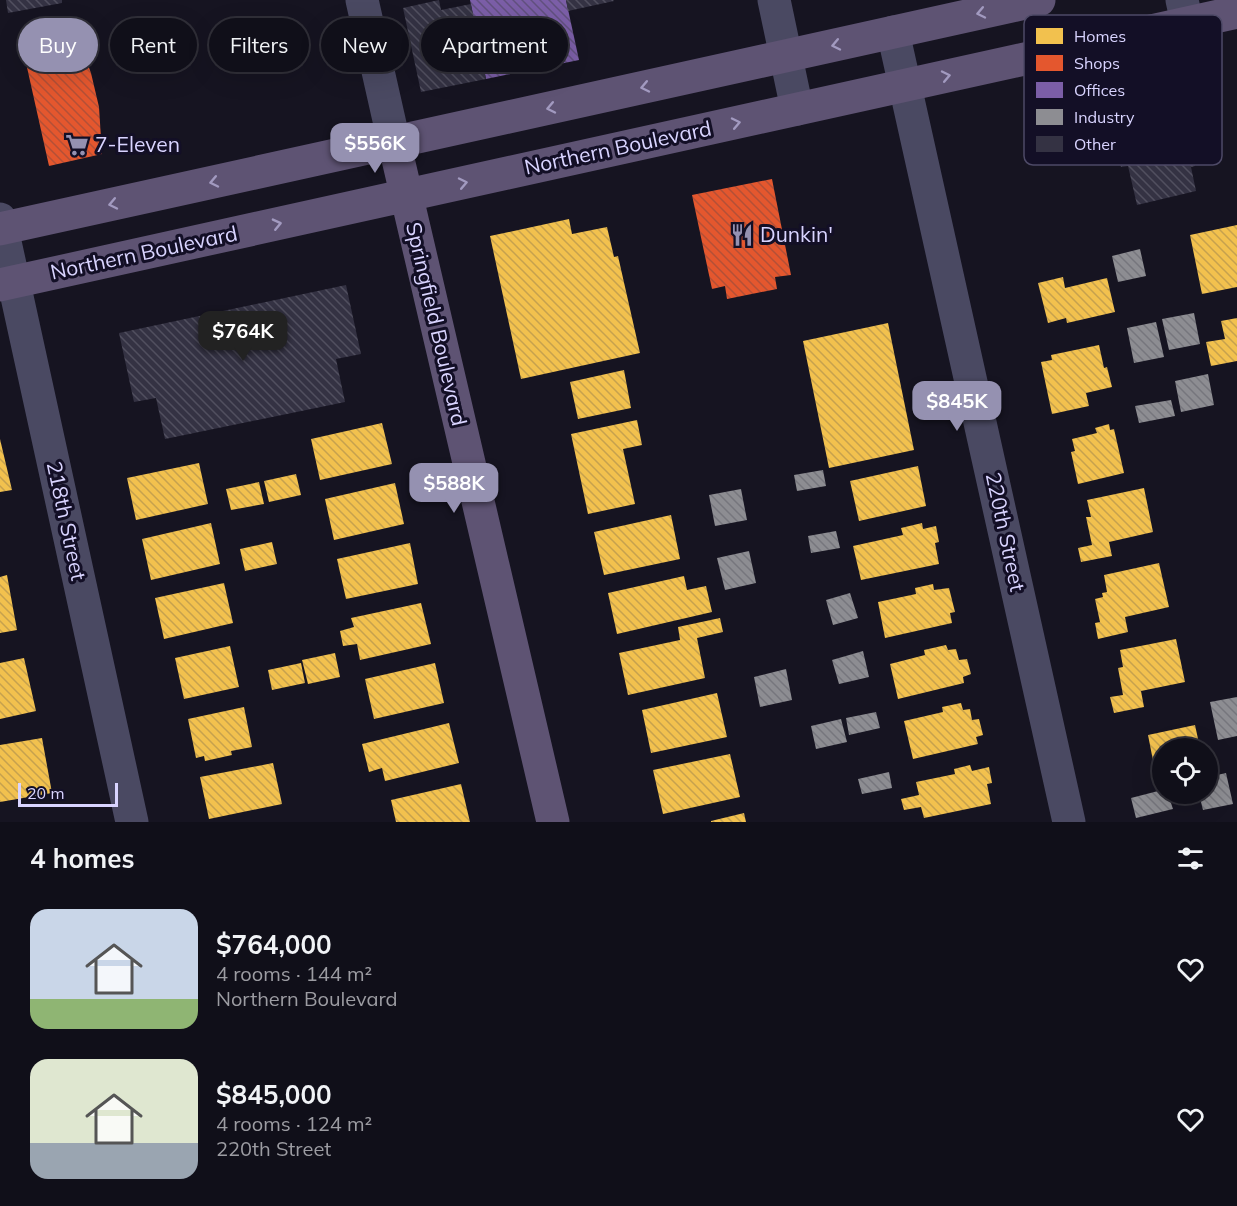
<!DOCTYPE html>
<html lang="en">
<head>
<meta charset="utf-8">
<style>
	body { margin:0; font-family:Mulish,sans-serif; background:#1e1d26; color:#f1f3f6; height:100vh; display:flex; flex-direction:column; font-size:22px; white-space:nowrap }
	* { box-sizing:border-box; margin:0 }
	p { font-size:20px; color:#9c9ca2 }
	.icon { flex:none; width:33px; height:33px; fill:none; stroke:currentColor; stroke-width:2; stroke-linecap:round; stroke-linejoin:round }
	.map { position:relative; height:822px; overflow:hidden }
	.drawer { display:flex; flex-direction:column; background:#100f19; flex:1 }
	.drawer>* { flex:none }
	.top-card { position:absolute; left:18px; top:18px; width:600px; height:54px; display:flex; gap:12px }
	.fabs { position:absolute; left:1152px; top:738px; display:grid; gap:12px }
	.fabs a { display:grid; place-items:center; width:66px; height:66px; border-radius:50%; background:#100f19; box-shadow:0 6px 24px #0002,0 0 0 2px #302f38; font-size:30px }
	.scale { position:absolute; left:18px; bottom:15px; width:100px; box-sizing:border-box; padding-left:6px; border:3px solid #d9d4ff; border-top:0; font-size:16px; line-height:21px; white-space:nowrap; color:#d9d4ff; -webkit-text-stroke:4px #130f26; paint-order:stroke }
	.price { position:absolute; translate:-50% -51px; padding:0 14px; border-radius:12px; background:#9591b1; color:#fff; font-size:20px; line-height:39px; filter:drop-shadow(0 2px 3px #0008) }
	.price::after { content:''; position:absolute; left:50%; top:36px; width:18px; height:14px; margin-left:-9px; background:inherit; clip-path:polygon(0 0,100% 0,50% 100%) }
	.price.on { background:#222; color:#fff }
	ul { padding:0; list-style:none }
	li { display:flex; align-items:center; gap:18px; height:150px; padding:0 30px }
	li span { display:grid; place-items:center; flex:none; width:168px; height:120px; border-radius:18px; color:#555 }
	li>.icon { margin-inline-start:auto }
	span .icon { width:72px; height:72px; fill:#fffc; stroke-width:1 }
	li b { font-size:26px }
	h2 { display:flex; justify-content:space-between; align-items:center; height:72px; padding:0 30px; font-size:26px }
	.chip { padding:0 21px; border-radius:27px; background:#100f19; box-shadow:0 6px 24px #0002,0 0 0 2px #302f38; font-size:21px; line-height:54px }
	.chip.on { background:#9591b1; color:#fff }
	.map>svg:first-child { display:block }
	.homes { fill:url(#homes-back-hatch) }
	.shops { fill:url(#shops-back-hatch) }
	.offices { fill:url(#offices-back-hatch) }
	.industry { fill:url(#industry-back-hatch) }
	.building { fill:url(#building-back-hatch) }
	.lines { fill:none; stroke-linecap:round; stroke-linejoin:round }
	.minor { stroke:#4a4962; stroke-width:33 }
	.major { stroke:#5e5373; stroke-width:33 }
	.oneway { stroke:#a29ac0 }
	.labels { text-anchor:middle; stroke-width:6; stroke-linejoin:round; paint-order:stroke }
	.poi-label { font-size:21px; fill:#d9d4ff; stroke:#130f26; text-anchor:start }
	.street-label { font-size:21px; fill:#d9d4ff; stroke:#130f26 }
	.key { fill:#130f26; stroke:#4e4a67; stroke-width:1.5 }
	.key-label { font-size:16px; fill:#d9d4ff }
</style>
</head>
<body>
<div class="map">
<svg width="1237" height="822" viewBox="0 0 1237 822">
	<defs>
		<pattern id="homes-back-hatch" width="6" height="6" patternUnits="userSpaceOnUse" patternTransform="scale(1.5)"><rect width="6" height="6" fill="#f2c14e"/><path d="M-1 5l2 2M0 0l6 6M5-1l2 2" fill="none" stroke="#c6a14e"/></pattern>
		<pattern id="shops-back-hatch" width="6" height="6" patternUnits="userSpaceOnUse" patternTransform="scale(1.5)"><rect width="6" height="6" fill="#e4572e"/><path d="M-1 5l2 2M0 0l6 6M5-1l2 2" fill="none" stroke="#b35037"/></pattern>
		<pattern id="offices-back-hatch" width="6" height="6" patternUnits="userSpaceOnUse" patternTransform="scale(1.5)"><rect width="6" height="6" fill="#7b5ea7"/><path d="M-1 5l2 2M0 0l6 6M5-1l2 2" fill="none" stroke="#61507e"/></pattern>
		<pattern id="industry-back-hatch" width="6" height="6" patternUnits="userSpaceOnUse" patternTransform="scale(1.5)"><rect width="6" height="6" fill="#8d8d92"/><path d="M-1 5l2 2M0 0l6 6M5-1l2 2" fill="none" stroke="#76767d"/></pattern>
		<pattern id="building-back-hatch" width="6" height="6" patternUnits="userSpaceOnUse" patternTransform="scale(1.5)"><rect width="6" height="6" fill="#343243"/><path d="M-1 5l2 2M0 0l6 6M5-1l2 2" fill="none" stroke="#514f5f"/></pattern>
	</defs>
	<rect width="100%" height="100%" fill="#161421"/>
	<path class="homes" d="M569,219L572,234L607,227L614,257L618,256L640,353L521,379L490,236Z
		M1237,225V287L1202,294L1190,235Z
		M1063,277L1065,288L1107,278L1115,312L1067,323L1066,318L1048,323L1038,283Z
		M1237,318V361L1211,366L1206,342L1225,339L1221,321Z
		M888,323L914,450L829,468L803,341Z
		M1099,345L1104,368L1107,367L1112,387L1086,393L1089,406L1052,414L1041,362L1052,360L1051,355Z
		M624,370L631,408L578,419L570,382Z
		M637,420L642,445L623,449L635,504L588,514L571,434Z
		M382,423L392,464L320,480L311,439Z
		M1109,424L1110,430L1114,429L1124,473L1078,484L1071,452L1075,451L1072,439L1097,433L1095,428Z
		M0,439L12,490L0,492Z
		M199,463L208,504L136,520L127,478Z
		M918,466L926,506L859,521L850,481Z
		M296,474L301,495L269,502L264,481Z
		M259,482L264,504L231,510L226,489Z
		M395,483L404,524L334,540L325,499Z
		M1144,488L1153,532L1109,542L1112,556L1081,562L1078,548L1092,545L1086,517H1091L1087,500Z
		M671,515L680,559L604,575L594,532Z
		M211,523L220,564L151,580L142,539Z
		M922,523L923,529L936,526L939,542L935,543L939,564L861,580L853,546L903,535L901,528Z
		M272,542L277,564L245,571L240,549Z
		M410,543L418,584L346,599L337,559Z
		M1159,563L1169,607L1125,617L1128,632L1098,639L1095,623L1100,622L1095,599L1103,597L1102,593L1107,592L1104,575Z
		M7,575L17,630L0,633V577Z
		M684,576L687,590L706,586L712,612L617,634L608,593Z
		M224,583L233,623L164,639L155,598Z
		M933,584L934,590L949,588L955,612L950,613L952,623L885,638L878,602L916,594L915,588Z
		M421,603L431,644L360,660L357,644L343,646L340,631L354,627L351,618Z
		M720,618L723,632L697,638L705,678L628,695L619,653L680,640L678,627Z
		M1176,639L1185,682L1141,691L1144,707L1114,713L1110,697L1123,695L1118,668L1123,667L1120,650Z
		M946,645L948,650L956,649L959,660L967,659L971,674L963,677L964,683L898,699L890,664L925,655L924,650Z
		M230,646L239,687L184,699L175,658Z
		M335,653L340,677L308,684L302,660Z
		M24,658L36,711L0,719V663Z
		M301,663L305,683L272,690L268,670Z
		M435,663L444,703L374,719L365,679Z
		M717,693L727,737L651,753L642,710Z
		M961,703L963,710L970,709L972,720L979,719L983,735L976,737L978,744L913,759L904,721L943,712L942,707Z
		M244,707L252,747L231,751L232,755L205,761L204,756L196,758L188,719Z
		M449,723L459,763L385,781L382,768L369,772L362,744Z
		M1195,725L1200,748H1162V774L1156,776L1148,735Z
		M42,738L52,793L0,802V745Z
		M730,754L740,797L663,814L653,770Z
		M273,763L282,804L209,819L200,777Z
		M970,765L972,771L989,767L992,783L987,784L991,804L924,818L921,807L904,810L901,799L919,795L916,782L955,774L954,769Z
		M461,784L470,822H396L391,800Z
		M744,813L746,822H711V821Z"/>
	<path class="shops" d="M76,33L91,73L99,107L102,154L49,166L22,45Z
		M772,179L791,275L775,277L777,289L727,299L725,286L712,289L692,195Z"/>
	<path class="offices" d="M470,0H566L579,60L486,79Z"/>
	<path class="industry" d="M1140,249L1146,276L1118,282L1112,256Z
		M1194,313L1200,344L1169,350L1162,319Z
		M1156,322L1164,357L1134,363L1127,328Z
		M1208,374L1214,405L1181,412L1175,381Z
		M1171,400L1175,416L1139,423L1135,406Z
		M823,470L826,486L797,491L794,475Z
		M741,489L747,520L715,526L709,495Z
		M836,531L840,548L811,553L808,536Z
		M749,551L756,583L725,590L717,558Z
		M850,593L858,618L833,625L826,600Z
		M863,651L869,677L839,684L832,660Z
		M786,669L792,700L760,707L754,677Z
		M1237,697V736L1218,740L1210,702Z
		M876,712L880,728L849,735L846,718Z
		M841,719L847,742L816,749L811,726Z
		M889,772L892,788L862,794L858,779Z
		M1226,773L1233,804L1203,810L1199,794H1208V777Z
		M1162,790V794H1168L1173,809L1136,818L1131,798Z"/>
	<path class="building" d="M6,0H62V3L8,13Z
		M439,0L441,10L471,4L486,79L421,92L403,8Z
		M566,0H613L614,1L568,11Z
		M1173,94L1175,104L1180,103L1195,166L1191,167L1196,191L1137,205L1128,166L1121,167L1113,136L1120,135L1116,117H1119L1117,107Z
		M346,285L361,354L336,359L345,402L165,439L156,398L134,402L119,333Z"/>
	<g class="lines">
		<path class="minor" d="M362,0L394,142
			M774,0L797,109
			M1182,0L1187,23
			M893,32L1069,822
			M0,219L132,822"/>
		<path class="major" d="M394,142L553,822
			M0,229L1039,0
			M0,285L1237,12"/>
	</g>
	<defs><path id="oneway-chevron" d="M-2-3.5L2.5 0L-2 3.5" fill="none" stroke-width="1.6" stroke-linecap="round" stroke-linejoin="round" transform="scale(1.5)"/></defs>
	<g class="oneway">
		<use href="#oneway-chevron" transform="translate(981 13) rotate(168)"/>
		<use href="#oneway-chevron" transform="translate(836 45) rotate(168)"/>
		<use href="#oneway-chevron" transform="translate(946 76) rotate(-12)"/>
		<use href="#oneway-chevron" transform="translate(645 87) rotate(168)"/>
		<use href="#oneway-chevron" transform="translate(551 108) rotate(168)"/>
		<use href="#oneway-chevron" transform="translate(736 123) rotate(-12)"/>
		<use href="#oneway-chevron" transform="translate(214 182) rotate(168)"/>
		<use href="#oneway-chevron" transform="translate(463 183) rotate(-12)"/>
		<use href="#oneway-chevron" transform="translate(113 204) rotate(168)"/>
		<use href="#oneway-chevron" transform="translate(277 224) rotate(-13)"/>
	</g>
	<defs>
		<g id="supermarket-bare" transform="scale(1.8)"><path d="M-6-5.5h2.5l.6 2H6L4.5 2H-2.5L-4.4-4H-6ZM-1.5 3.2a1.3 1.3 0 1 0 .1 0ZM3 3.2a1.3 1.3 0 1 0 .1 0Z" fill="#9591b1" stroke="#130f26" stroke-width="2.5" paint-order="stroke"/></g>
		<g id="restaurant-bare" transform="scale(1.8)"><path d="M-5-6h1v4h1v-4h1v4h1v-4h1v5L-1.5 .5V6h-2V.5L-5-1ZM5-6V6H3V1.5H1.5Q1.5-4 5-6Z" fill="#9591b1" stroke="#130f26" stroke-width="2.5" paint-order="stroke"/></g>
	</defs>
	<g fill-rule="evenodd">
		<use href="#supermarket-bare" x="77" y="145"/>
		<use href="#restaurant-bare" x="742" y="235"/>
	</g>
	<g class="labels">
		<g class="poi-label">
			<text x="95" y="152">7-Eleven</text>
			<text x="760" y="242">Dunkin'</text>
		</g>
		<g class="street-label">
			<text transform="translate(618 148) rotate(-12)" y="7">Northern Boulevard</text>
			<text transform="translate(144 253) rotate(-12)" y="7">Northern Boulevard</text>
			<text transform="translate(436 324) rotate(77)" y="7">Springfield Boulevard</text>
			<text transform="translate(66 521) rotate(78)" y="7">218th Street</text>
			<text transform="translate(1005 532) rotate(78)" y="7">220th Street</text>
		</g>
	</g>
	<rect x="1024" y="15" width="198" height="150" rx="9" class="key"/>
	<rect x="1036" y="28" width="27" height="16" fill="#f2c14e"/>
	<rect x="1036" y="55" width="27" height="16" fill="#e4572e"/>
	<rect x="1036" y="82" width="27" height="16" fill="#7b5ea7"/>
	<rect x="1036" y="109" width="27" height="16" fill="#8d8d92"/>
	<rect x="1036" y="136" width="27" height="16" fill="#343243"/>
	<g class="key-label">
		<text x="1074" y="42">Homes</text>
		<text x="1074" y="69">Shops</text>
		<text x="1074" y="96">Offices</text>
		<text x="1074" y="123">Industry</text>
		<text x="1074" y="150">Other</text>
	</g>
</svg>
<div class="fabs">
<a><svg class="icon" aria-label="locate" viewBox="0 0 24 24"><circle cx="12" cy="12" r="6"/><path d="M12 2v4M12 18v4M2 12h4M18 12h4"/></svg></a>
</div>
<div class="scale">20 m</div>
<b class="price" style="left:375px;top:174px">$556K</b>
<b class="price on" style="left:243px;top:362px">$764K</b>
<b class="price" style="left:957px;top:432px">$845K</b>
<b class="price" style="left:454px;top:514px">$588K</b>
<div class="top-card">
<a class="chip on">Buy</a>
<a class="chip">Rent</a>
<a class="chip">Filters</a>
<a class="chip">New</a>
<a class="chip">Apartment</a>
</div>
</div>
<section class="drawer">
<h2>4 homes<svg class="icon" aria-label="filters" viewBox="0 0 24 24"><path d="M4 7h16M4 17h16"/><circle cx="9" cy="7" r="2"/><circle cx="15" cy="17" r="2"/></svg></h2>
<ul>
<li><span style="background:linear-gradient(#c9d6e8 75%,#8fb573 0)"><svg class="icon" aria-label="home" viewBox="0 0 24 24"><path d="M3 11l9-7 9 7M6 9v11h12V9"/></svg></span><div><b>$764,000</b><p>4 rooms · 144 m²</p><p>Northern Boulevard</p></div><svg class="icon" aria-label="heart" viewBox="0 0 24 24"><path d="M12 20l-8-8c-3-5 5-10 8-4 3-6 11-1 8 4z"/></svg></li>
<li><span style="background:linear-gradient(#dfe7d0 70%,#9aa5b1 0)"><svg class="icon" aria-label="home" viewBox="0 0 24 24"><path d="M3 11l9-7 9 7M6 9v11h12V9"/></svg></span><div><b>$845,000</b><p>4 rooms · 124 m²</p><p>220th Street</p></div><svg class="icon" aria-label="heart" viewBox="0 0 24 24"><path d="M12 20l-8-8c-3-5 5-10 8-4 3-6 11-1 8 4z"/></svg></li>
</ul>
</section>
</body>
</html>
